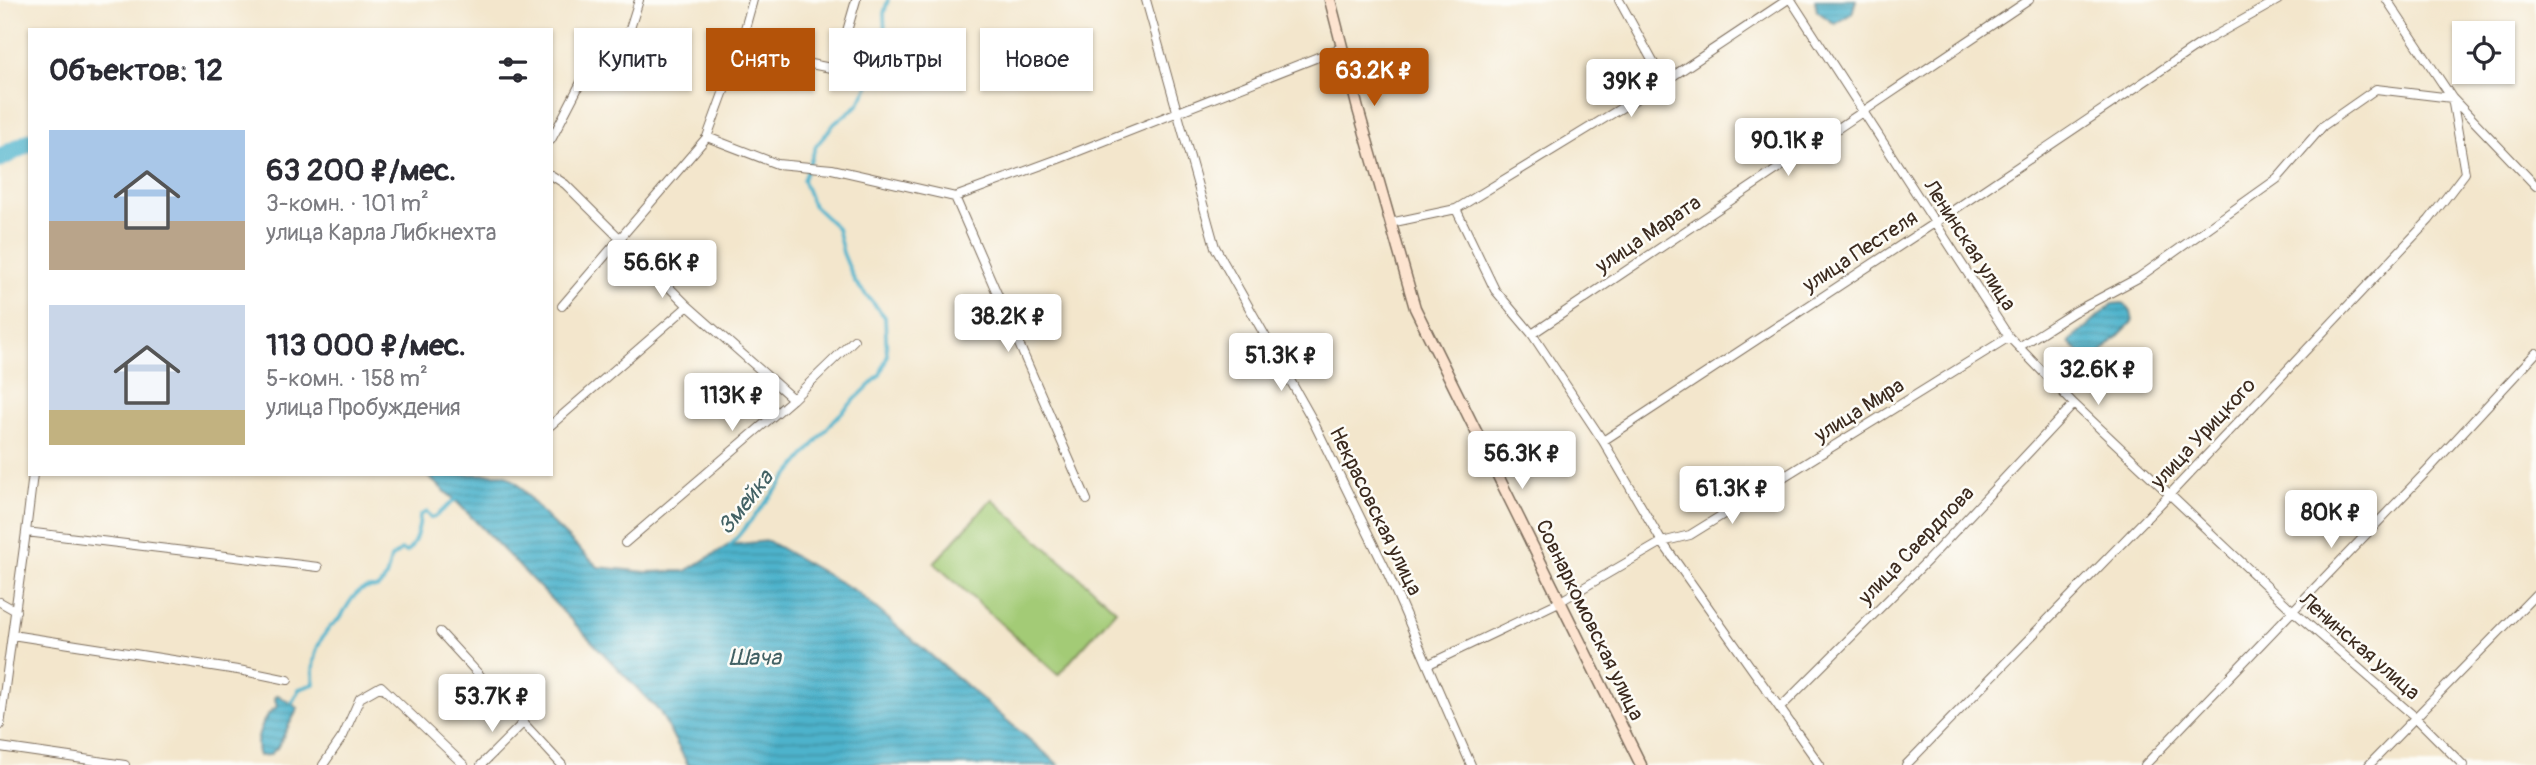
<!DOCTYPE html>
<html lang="ru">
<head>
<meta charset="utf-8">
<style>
	body { margin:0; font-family:Pangolin,sans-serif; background:#f7f7f7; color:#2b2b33; height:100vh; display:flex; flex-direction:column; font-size:26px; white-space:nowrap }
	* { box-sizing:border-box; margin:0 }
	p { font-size:23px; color:#7c7c81 }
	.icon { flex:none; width:38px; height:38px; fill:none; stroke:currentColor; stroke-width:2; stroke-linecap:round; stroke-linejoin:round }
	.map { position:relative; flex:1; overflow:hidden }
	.drawer { position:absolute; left:28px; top:28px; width:525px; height:448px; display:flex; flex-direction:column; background:#fff; border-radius:0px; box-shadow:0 2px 5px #0004 }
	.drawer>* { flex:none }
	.hud { position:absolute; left:574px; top:28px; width:665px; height:63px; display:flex; gap:14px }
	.fabs { position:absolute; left:2452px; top:21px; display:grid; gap:14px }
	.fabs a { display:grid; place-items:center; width:63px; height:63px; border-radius:0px; background:#fff; box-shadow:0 2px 5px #0004; font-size:35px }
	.price { position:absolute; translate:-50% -60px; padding:0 16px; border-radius:7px; background:#fff; color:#222; font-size:23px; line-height:46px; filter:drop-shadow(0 2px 4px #0008) }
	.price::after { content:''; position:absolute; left:50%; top:42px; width:21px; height:16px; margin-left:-10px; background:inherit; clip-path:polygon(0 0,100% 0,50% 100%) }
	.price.on { background:#b45309; color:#fff }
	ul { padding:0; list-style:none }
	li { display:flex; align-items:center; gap:21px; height:175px; padding:0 21px }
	li span { display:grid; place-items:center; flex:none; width:196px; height:140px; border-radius:0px; color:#555 }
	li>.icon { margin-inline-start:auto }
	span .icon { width:84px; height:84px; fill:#fffc; stroke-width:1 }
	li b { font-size:30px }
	h2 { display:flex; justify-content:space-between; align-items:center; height:84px; padding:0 21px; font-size:30px }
	.chip { padding:0 24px; border-radius:0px; background:#fff; box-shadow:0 2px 5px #0004; font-size:24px; line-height:63px }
	.chip.on { background:#b45309; color:#fff }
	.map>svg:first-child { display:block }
	.garden { fill:#a3cb76; stroke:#6f7a4a; stroke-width:2 }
	.water { fill:url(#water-rules); stroke:#446e75; stroke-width:2 }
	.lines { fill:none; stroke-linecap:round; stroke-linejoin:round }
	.stream { stroke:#4db3cc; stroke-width:3.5 }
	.river { stroke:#4db3cc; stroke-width:19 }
	.street-casing { stroke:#7b6c5b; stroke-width:10 }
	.secondary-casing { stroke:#7b6c5b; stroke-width:13 }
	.street { stroke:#fff; stroke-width:8 }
	.secondary { stroke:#fde4d0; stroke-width:10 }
	.labels { text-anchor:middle; stroke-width:5; stroke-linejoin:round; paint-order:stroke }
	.street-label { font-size:21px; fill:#3b2a1e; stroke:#fdfcf7 }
	.water-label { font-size:23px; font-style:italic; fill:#426164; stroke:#fdfcf7 }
</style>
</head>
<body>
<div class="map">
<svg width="2536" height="765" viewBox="0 0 2536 765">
	<defs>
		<pattern id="water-rules" width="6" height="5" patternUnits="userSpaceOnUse" patternTransform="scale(1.75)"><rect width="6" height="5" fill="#4db3cc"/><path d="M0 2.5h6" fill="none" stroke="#4192a5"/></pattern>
	</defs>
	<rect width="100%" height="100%" fill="#fdfcf7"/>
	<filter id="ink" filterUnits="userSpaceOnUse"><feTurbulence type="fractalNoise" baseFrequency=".0143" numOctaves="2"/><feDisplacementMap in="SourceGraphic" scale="14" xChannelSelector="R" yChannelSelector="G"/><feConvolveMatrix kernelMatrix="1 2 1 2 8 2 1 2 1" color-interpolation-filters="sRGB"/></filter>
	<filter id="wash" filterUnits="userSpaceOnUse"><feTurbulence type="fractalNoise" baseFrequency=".00686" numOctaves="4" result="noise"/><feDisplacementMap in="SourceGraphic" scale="28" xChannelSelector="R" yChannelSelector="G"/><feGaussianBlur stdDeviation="1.57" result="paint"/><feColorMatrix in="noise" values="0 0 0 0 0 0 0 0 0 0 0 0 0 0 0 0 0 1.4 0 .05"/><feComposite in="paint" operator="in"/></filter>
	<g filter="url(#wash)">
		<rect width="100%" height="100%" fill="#f3e6cc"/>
		<path class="garden" d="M992,499L1116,610L1058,675L934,563Z"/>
		<path class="water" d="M1815,0H1856L1852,13L1835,24L1817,11Z
			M2123,303L2131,312L2133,321L2093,361L2088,362L2069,342L2112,304Z
			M425,474H504L516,482L546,517L598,567L646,572L686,571L729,545L768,541L857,592L1059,765H688L660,712L455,500Z
			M278,695L298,708L277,748L269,755L259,756C253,742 263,714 277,707L275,698Z"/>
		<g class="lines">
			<path class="stream" d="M729,547L834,420L880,375L887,357L885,317L855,282L843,253L837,228L813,205L803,180L816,146L835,123L858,105L878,68L885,37L884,13L888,0
				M292,703L299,689L314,684C311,663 316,643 330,627C334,623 339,620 342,615C351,600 357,585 377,588C389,579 387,571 391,558L401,550L407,552C416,544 420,526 420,515L427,512L431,518L436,516L455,500"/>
			<path class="river" d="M0,158L30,142"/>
		</g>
	</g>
	<g filter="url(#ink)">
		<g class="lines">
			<g class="street-casing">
				<path id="street" d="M1146,0L1215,247L1312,419L1388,574L1471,765
					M1619,0L1664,82
					M1791,0L2009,337L2074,404L2293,611L2415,717L2463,765
					M2387,0L2452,98L2536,186
					M739,50L836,69L856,0
					M707,137L777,164L832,169L955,197L1061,158L1341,48
					M551,140L593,59L627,38L639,0
					M551,175L565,184L688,306L793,399
					M955,197L1087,500
					M1456,209L1664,82L1787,0
					M1390,223L1456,209L1495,290L1532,334L1603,441L1662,542L1820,765
					M562,306L707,137L739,50L753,0
					M1532,334L2029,0
					M551,425L688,306
					M1603,441L1936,222L2200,44L2278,0
					M26,532L33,474
					M625,543L793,399L854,340
					M0,602L16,611
					M440,632L562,765
					M12,635L26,532L318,567
					M1429,664L1559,602L1662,542L1690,535L2009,337
					M1781,707L1926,562L2074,404
					M0,725L12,635L244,671L288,680
					M0,747L125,765
					M323,765L343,736L360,698L381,686L464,765
					M481,765L523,723
					M1906,765L2170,494L2429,220L2465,173L2452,98L2376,89L2323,126L2277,179L2138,278L2074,312L2019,347
					M2145,765L2427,471L2536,353
					M2369,765L2536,594"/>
			</g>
			<g class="secondary-casing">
				<path id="secondary" d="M1330,0L1358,109L1415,308L1641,765"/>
			</g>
			<use href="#street" class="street"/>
			<use href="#secondary" class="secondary"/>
		</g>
	</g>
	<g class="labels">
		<g class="street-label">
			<text transform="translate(1648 234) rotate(-34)" y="7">улица Марата</text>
			<text transform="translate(1970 245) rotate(57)" y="7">Ленинская улица</text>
			<text transform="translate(1860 251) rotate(-33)" y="7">улица Пестеля</text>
			<text transform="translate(1859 410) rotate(-32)" y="7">улица Мира</text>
			<text transform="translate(2203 433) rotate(-47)" y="7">улица Урицкого</text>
			<text transform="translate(1376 511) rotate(64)" y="7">Некрасовская улица</text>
			<text transform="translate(1916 545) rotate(-46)" y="7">улица Свердлова</text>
			<text transform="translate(1590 620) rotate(64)" y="7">Совнаркомовская улица</text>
			<text transform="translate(2360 646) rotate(41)" y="7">Ленинская улица</text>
		</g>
		<g class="water-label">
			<text transform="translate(745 502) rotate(-52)" y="8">Змейка</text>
			<text x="755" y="665">Шача</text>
		</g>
	</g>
</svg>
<div class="fabs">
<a><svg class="icon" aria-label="locate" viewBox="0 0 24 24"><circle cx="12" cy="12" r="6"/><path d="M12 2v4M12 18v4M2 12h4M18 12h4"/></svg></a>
</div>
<b class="price on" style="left:1374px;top:108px">63.2K ₽</b>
<b class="price" style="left:1631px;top:119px">39K ₽</b>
<b class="price" style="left:1788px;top:178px">90.1K ₽</b>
<b class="price" style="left:662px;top:300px">56.6K ₽</b>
<b class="price" style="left:1008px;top:354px">38.2K ₽</b>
<b class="price" style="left:1281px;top:393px">51.3K ₽</b>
<b class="price" style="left:2098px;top:407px">32.6K ₽</b>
<b class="price" style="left:732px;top:433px">113K ₽</b>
<b class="price" style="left:1522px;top:491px">56.3K ₽</b>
<b class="price" style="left:1732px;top:526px">61.3K ₽</b>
<b class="price" style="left:2331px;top:550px">80K ₽</b>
<b class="price" style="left:492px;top:734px">53.7K ₽</b>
<div class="hud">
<a class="chip">Купить</a>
<a class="chip on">Снять</a>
<a class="chip">Фильтры</a>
<a class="chip">Новое</a>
</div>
<section class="drawer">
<h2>Объектов: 12<svg class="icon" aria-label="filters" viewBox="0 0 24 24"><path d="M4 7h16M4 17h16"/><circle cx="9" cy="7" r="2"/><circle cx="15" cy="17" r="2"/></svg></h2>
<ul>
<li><span style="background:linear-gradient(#a9c7e8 65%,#b9a48a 0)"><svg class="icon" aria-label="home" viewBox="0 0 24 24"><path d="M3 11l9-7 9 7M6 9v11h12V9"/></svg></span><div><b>63 200 ₽/мес.</b><p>3-комн. · 101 m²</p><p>улица Карла Либкнехта</p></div></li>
<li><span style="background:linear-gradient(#c9d6e8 75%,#c2b280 0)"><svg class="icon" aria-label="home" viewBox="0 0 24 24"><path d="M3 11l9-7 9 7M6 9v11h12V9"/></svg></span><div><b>113 000 ₽/мес.</b><p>5-комн. · 158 m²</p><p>улица Пробуждения</p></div></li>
</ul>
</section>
</div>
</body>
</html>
